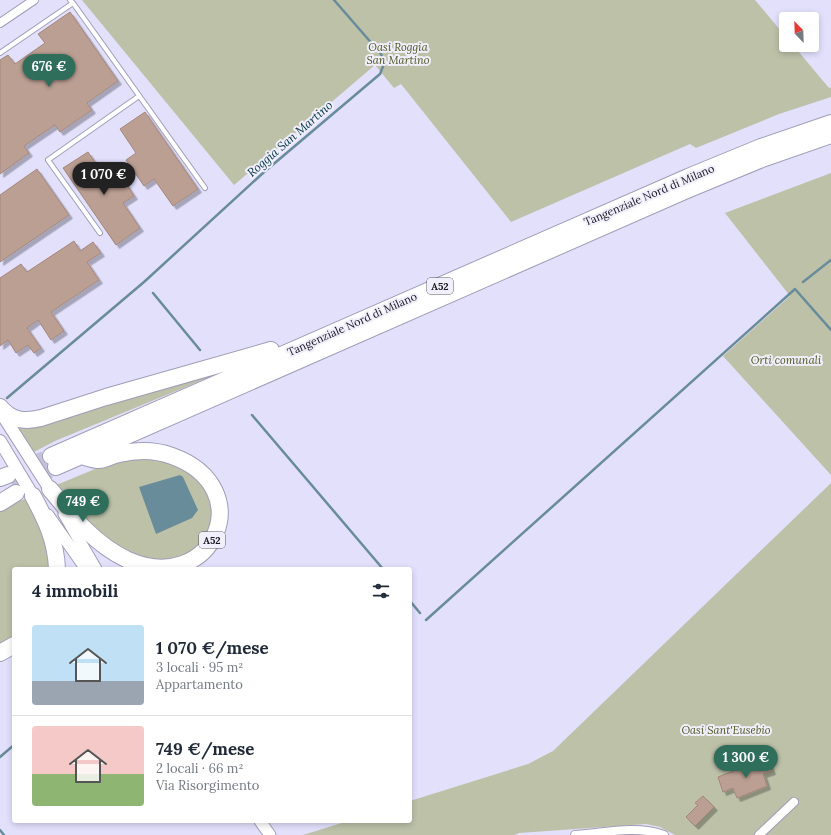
<!DOCTYPE html>
<html lang="it">
<head>
<meta charset="utf-8">
<style>
	body { margin:0; font-family:Lora,serif; background:#f2f2f3; color:#1f2937; height:100vh; display:flex; flex-direction:column; font-size:15px; white-space:nowrap }
	* { box-sizing:border-box; margin:0 }
	p { font-size:13px; color:#747a83 }
	.icon { flex:none; width:22px; height:22px; fill:none; stroke:currentColor; stroke-width:2; stroke-linecap:round; stroke-linejoin:round }
	.map { position:relative; flex:1; overflow:hidden }
	.side { position:absolute; left:12px; top:567px; width:400px; height:256px; display:flex; flex-direction:column; background:#fff; border-radius:4px; box-shadow:0 2px 6px #0003 }
	.side>* { flex:none }
	.needle { width:26px; rotate:337deg }
	.tools { position:absolute; left:779px; top:12px; display:grid; gap:8px }
	.tools a { display:grid; place-items:center; width:40px; height:40px; border-radius:4px; background:#fff; box-shadow:0 2px 6px #0003; font-size:20px }
	.price { position:absolute; translate:-50% -34px; padding:0 9px; border-radius:14px; background:#306e5c; color:#fff; font-size:13px; line-height:26px; filter:drop-shadow(0 1px 2px #0008) }
	.price::after { content:''; position:absolute; left:50%; top:24px; width:12px; height:9px; margin-left:-6px; background:inherit; clip-path:polygon(0 0,100% 0,50% 100%) }
	.price.on { background:#222; color:#fff }
	ul { padding:0; list-style:none }
	li { display:flex; align-items:center; gap:12px; height:100px; padding:0 20px }
	li+li { border-top:1px solid #e0e1e3 }
	li span { display:grid; place-items:center; flex:none; width:112px; height:80px; border-radius:4px; color:#555 }
	li>.icon { margin-inline-start:auto }
	span .icon { width:48px; height:48px; fill:#fffc; stroke-width:1 }
	li b { font-size:17px }
	h2 { display:flex; justify-content:space-between; align-items:center; height:48px; padding:0 20px; font-size:17px }
	.map>svg:first-child { display:block }
	.green { fill:#bcc1a8 }
	.water { fill:#698c9b }
	.lines { fill:none; stroke-linecap:round; stroke-linejoin:round }
	.stream { stroke:#698c9b; stroke-width:2.5 }
	.building { fill:#bc9f93; stroke:#a4877c; filter:url(#shadow) }
	.motorway-tunnel { stroke:#c4c1db; stroke-width:16; stroke-dasharray:16 8; stroke-linecap:butt }
	.service-casing { stroke:#a09db7; stroke-width:6 }
	.minor-casing { stroke:#a09db7; stroke-width:10 }
	.tertiary-casing { stroke:#a09db7; stroke-width:13 }
	.secondary-casing { stroke:#a09db7; stroke-width:14 }
	.motorway-casing { stroke:#a09db7; stroke-width:18 }
	.service { stroke:#fff; stroke-width:4 }
	.minor { stroke:#fff; stroke-width:8 }
	.tertiary { stroke:#fff; stroke-width:11 }
	.secondary { stroke:#fff; stroke-width:12 }
	.motorway { stroke:#fff; stroke-width:16 }
	.labels { text-anchor:middle; stroke-width:4; stroke-linejoin:round; paint-order:stroke }
	.shield { fill:#f1effb; stroke:#585660; stroke-width:1 }
	.shield-label { font-size:10px; font-weight:bold; fill:#16141e }
	.park-label { font-size:11px; font-style:italic; fill:#4e5520; stroke:#f1effb }
	.street-label { font-size:11px; fill:#16141e; stroke:#f1effb }
	.water-label { font-size:12px; font-style:italic; fill:#003546; stroke:#f1effb }
</style>
</head>
<body>
<div class="map">
<svg width="831" height="835" viewBox="0 0 831 835">
	<defs>
		<filter id="shadow"><feDropShadow dx="3.5" dy="3.5" stdDeviation="0" flood-color="#0004"/></filter>
	</defs>
	<rect width="100%" height="100%" fill="#e3e0fc"/>
	<path class="green" d="M82,0H755L786,37V45H793L829,88L831,87V97L779,114L696,148L690,144L511,222L401,84L394,88L375,65L234,185Z
		M831,173V475L723,356L790,296L725,213Z
		M234,367L55,441L32,453L14,426Z
		M124,457H163L208,485L218,516L191,557L157,563L108,544L54,486Z
		M831,483V835H675L660,827L646,824L519,833L514,835H303L348,821H410V801L528,764L553,751Z
		M27,498L39,518L53,569H14V640L0,649V510Z"/>
	<path class="water" d="M180,475L183,477L198,510L192,518L156,534L139,487Z"/>
	<g class="lines">
		<path class="stream" d="M803,282L831,260
			M153,293L200,350
			M7,398L144,282L263,173L380,74L384,64L381,54L334,0
			M252,415L383,569
			M410,601L420,613
			M426,620L795,289L831,330
			M0,757L14,745
			M0,830L4,835"/>
	</g>
	<path class="building" d="M70,12L118,81L87,103L92,110L60,132L55,125L24,146L29,153L0,174V60L8,55L15,64L45,43L38,34Z
		M145,112L198,189L173,206L154,179L144,186L126,160L136,153L120,129Z
		M88,152L104,176L116,168L134,196L123,203L140,228L116,245L63,168Z
		M37,169L69,215L0,262V195Z
		M74,241L80,251L93,242L101,253L87,262L99,280L51,312L64,331L51,340L38,320L27,328L41,348L34,353L28,345L16,353L8,340L0,346V278L21,264L27,272Z
		M767,758L772,771L763,774L767,786L737,798L733,788L723,792L718,777Z
		M703,796L714,807L695,826L686,817L698,805L695,803Z"/>
	<g class="lines">
		<path class="motorway-tunnel" d="M8,475L51,456
			M13,486L56,467"/>
		<g class="service-casing">
			<path id="service" d="M73,3L205,188
				M0,53L73,3L70,0
				M100,233L48,160L139,96"/>
		</g>
		<g class="minor-casing">
			<path id="minor" d="M0,23L34,0
				M575,835C603,833 637,825 664,835
				M759,835L794,802"/>
		</g>
		<g class="tertiary-casing">
			<path id="tertiary" d="M64,514L96,569
				M48,515L86,569
				M260,821L270,835"/>
		</g>
		<g class="secondary-casing">
			<path id="secondary" d="M0,411L50,489
				M0,441L33,496"/>
		</g>
		<g class="motorway-casing">
			<path id="motorway" d="M0,407C11,421 25,422 41,418L106,397L271,350
				M51,456L688,177L761,147L831,123
				M56,467L687,190L762,159L831,135
				M0,478L8,475
				M50,489C72,516 95,545 128,560C213,597 261,488 172,456C156,450 136,450 119,454C112,455 105,460 99,460C93,460 86,457 81,456
				M33,496C46,520 56,541 57,569
				M0,503L16,493
				M0,653L14,645"/>
		</g>
		<use href="#service" class="service"/>
		<use href="#minor" class="minor"/>
		<use href="#tertiary" class="tertiary"/>
		<use href="#secondary" class="secondary"/>
		<use href="#motorway" class="motorway"/>
	</g>
	<g class="labels">
		<g class="shield">
			<rect x="427" y="278" width="26" height="16" rx="3"/>
			<rect x="199" y="532" width="26" height="16" rx="3"/>
		</g>
		<g class="shield-label">
			<text x="440" y="290">A52</text>
			<text x="212" y="544">A52</text>
		</g>
		<g class="park-label">
			<text x="398" y="51">Oasi Roggia<tspan x="398" dy="13">San Martino</tspan></text>
			<text x="786" y="364">Orti comunali</text>
			<text x="726" y="734">Oasi Sant'Eusebio</text>
		</g>
		<g class="street-label">
			<text transform="translate(649 195) rotate(-23)" y="4">Tangenziale Nord di Milano</text>
			<text transform="translate(352 324) rotate(-24)" y="4">Tangenziale Nord di Milano</text>
		</g>
		<g class="water-label">
			<text transform="translate(290 139) rotate(-41)" y="4">Roggia San Martino</text>
		</g>
	</g>
</svg>
<div class="tools">
<a><svg class="needle" viewBox="-14 -14 28 28"><path d="M0-13l5 13h-10z" fill="#e53935"/><path d="M0 13l5-13h-10z" fill="#747a83"/></svg></a>
</div>
<b class="price" style="left:49px;top:88px">676 €</b>
<b class="price on" style="left:104px;top:196px">1 070 €</b>
<b class="price" style="left:83px;top:523px">749 €</b>
<b class="price" style="left:746px;top:779px">1 300 €</b>
<section class="side">
<h2>4 immobili<svg class="icon" aria-label="filters" viewBox="0 0 24 24"><path d="M4 7h16M4 17h16"/><circle cx="9" cy="7" r="2"/><circle cx="15" cy="17" r="2"/></svg></h2>
<ul>
<li><span style="background:linear-gradient(#bfe0f5 70%,#9aa5b1 0)"><svg class="icon" aria-label="home" viewBox="0 0 24 24"><path d="M3 11l9-7 9 7M6 9v11h12V9"/></svg></span><div><b>1 070 €/mese</b><p>3 locali · 95 m²</p><p>Appartamento</p></div></li>
<li><span style="background:linear-gradient(#f6c9c9 60%,#8fb573 0)"><svg class="icon" aria-label="home" viewBox="0 0 24 24"><path d="M3 11l9-7 9 7M6 9v11h12V9"/></svg></span><div><b>749 €/mese</b><p>2 locali · 66 m²</p><p>Via Risorgimento</p></div></li>
</ul>
</section>
</div>
</body>
</html>
